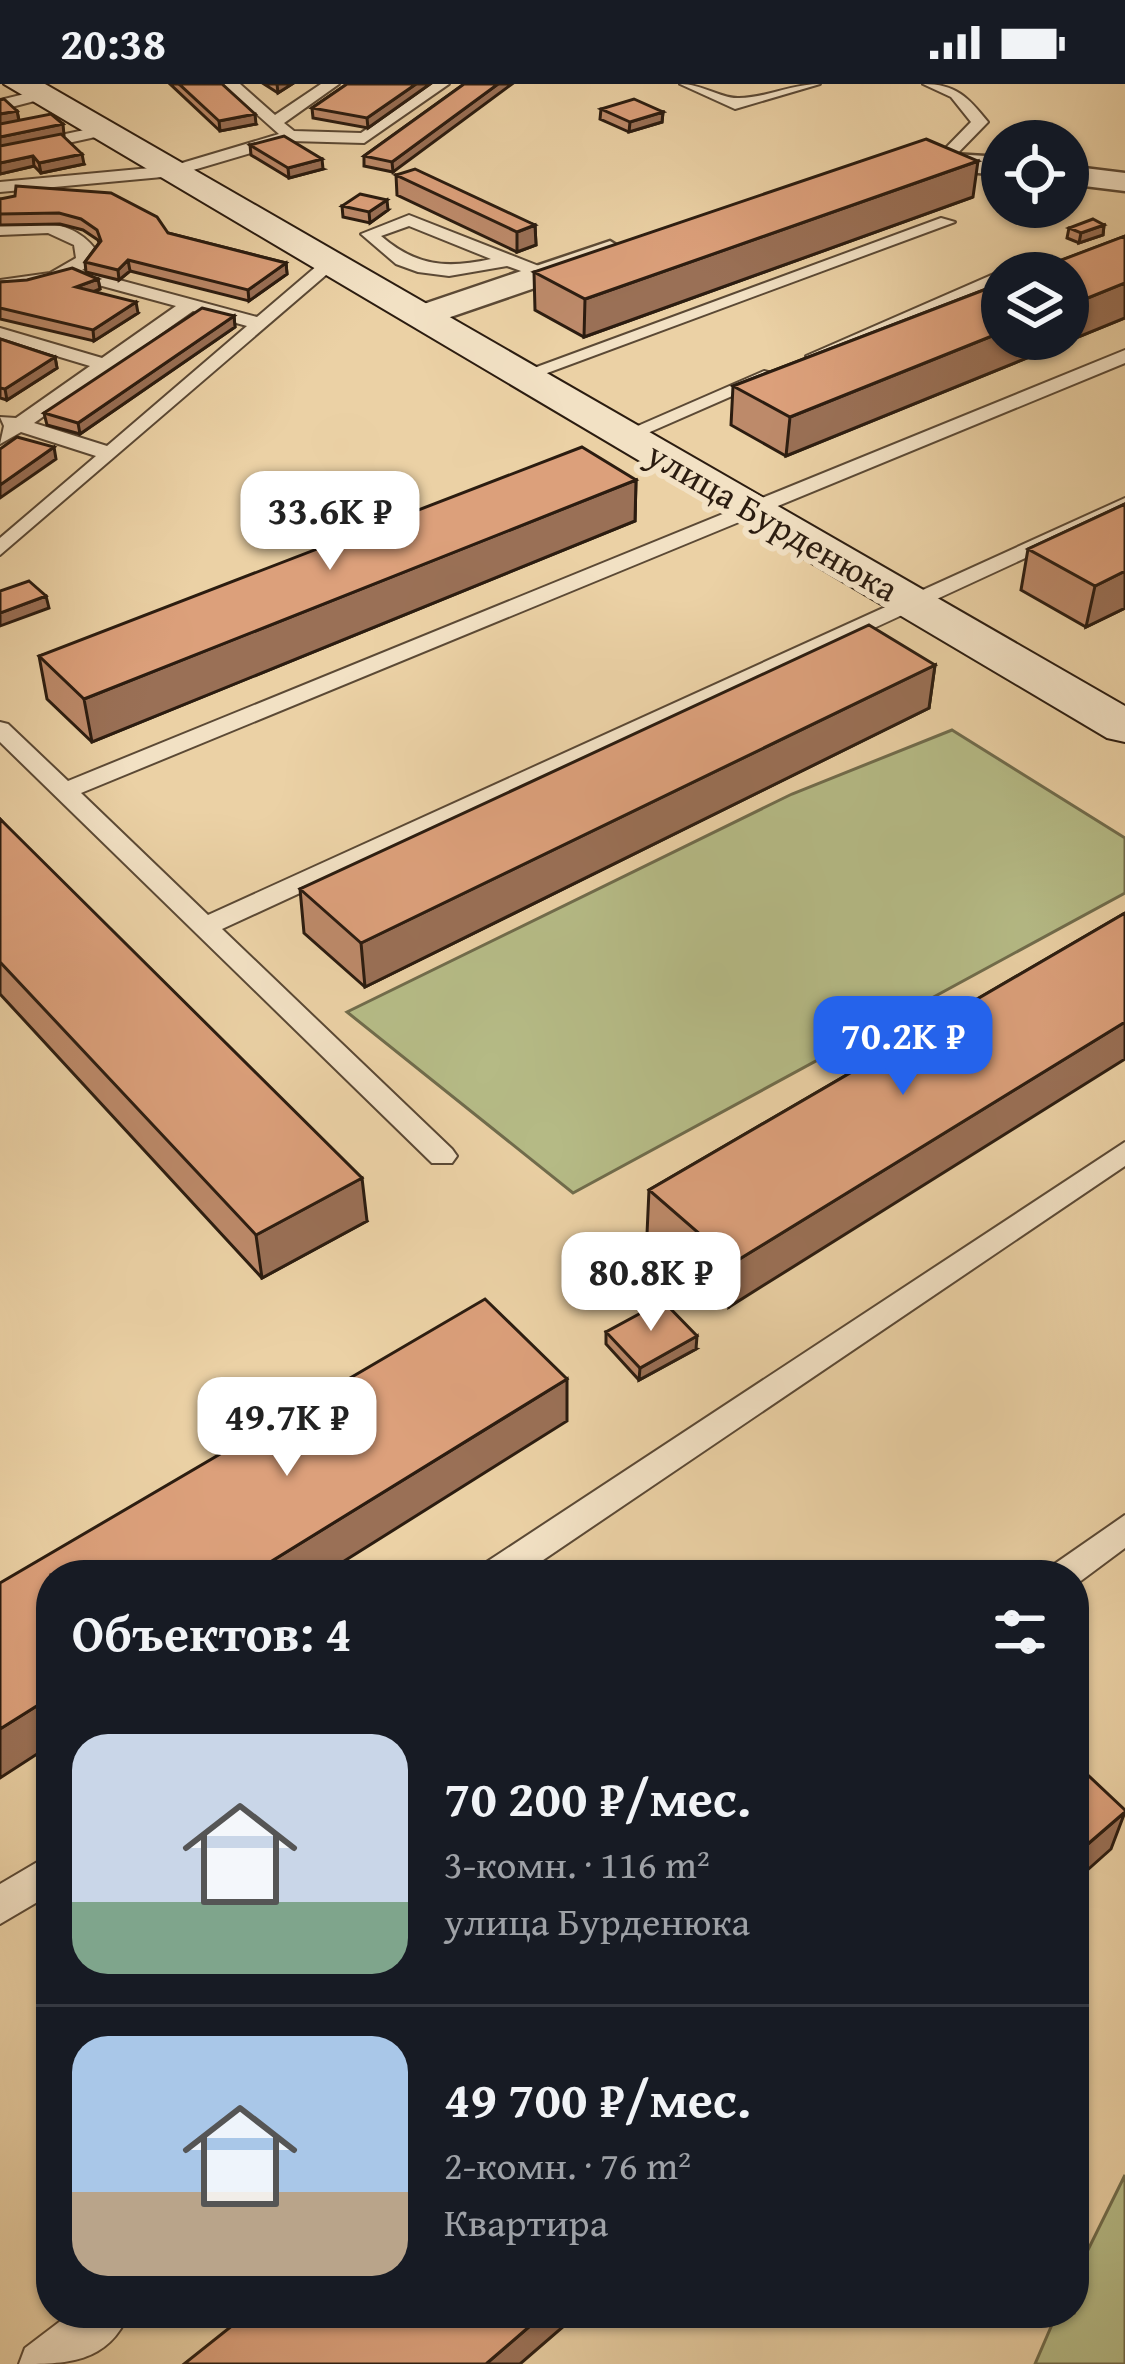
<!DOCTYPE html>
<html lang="ru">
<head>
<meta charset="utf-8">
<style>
	body { margin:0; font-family:"Gentium Book Plus",serif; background:#20242c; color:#f1f3f6; height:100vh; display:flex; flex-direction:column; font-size:45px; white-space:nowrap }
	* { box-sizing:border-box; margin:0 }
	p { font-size:39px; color:#9ea1a6 }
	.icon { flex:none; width:66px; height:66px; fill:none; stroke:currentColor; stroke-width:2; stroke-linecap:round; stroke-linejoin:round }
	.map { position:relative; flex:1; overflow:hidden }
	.drawer { position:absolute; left:36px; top:1476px; width:1053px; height:768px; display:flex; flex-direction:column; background:#171b24; border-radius:48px; box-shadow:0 3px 9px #0004 }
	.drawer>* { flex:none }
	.tools { position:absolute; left:981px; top:36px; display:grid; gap:24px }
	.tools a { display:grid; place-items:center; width:108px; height:108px; border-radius:50%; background:#171b24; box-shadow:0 3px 9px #0004; font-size:60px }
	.price { position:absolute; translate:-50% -102px; padding:0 27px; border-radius:24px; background:#fff; color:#222; font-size:39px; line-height:78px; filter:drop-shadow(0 3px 6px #0008) }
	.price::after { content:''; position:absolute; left:50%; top:72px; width:36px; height:27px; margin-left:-18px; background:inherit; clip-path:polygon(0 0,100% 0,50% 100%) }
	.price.on { background:#2563eb; color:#fff }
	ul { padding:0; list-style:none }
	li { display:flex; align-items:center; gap:36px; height:300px; padding:0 36px }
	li+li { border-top:3px solid #363941 }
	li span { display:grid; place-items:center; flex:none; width:336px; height:240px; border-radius:36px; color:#555 }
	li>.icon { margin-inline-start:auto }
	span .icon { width:144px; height:144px; fill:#fffc; stroke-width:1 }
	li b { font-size:51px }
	h2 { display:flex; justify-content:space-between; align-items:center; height:144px; padding:0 36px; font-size:51px }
	.status { display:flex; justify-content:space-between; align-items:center; height:84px; padding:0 60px; background:#171b24; direction:ltr }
	.status svg { height:33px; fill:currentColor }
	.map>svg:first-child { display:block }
	.green { fill:#b6bc87; stroke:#706c4c; stroke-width:3 }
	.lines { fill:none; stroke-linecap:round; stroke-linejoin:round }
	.lane-casing { stroke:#5b4935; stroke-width:4 }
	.street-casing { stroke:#5b4935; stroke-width:5 }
	.secondary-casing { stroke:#2b1c10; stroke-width:4 }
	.lane { fill:#f2e1c4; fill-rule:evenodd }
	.street { fill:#f2e1c4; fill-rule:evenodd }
	.secondary { fill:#f2e1c4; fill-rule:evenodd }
	.wall { fill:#bd8a6a; stroke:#2b1c10; stroke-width:3 }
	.shaded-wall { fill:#9a7056; stroke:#2b1c10; stroke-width:3 }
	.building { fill:#dca07b; stroke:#2b1c10; stroke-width:3 }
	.labels { text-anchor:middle; stroke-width:12; stroke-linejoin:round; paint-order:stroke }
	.far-street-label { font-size:36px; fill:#2b1c10; stroke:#f2e1c4 }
</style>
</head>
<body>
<div class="status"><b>20:38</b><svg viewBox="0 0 49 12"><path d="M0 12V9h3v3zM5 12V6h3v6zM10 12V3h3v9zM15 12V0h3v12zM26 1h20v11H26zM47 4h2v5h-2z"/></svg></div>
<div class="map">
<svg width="1125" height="2280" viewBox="0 0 1125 2280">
	<rect width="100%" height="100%" fill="#ebd1a5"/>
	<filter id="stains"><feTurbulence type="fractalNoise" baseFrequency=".00167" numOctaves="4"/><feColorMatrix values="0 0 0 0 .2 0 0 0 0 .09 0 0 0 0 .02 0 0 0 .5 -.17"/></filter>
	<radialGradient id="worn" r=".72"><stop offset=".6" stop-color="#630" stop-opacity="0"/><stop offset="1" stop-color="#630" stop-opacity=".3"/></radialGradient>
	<path class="green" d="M952,646L1125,754V809L573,1109L347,928L792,710Z
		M1125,2091V2280H1035L1057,2229H1074V2194Z"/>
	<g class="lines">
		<g class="lane-casing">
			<path id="lane" d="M223,0H240L275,31L321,0H339L284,39L294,47L361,49L431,0H449L364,59L291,57L173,92L0,108V98L172,82L279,50Z
				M680,0C703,0 721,15 739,14C766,14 791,0 820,0L735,25Z
				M923,0C956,0 968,13 988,38L949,78L935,75L971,38L951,13Z
				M41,6L46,8V14L0,26V16Z
				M103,42L109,44V50L0,74V64Z
				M409,131L549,186L552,190L543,195L507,182L449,192L418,188L396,180L361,150ZM409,142L491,175C446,185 416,182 381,152Z
				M941,134L955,138L531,295L515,291Z
				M36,139C61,140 80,145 96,166L90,181L82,186L257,233L325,175L340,179L0,471V454L96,372L21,348L0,360L4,342L0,333L16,334L90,282L0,255V244L102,274L176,222L69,193L0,206V196L50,189L76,174L74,161L48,149L0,151V141ZM193,227L247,242L107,362L34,339Z
				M1033,173L1048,177L1027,189H1002V199L822,276L806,272Z
				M1125,266V279L81,709L208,831L1125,414V428L222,845L452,1065L457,1072L452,1079H432L0,658V638L8,640L68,697Z
				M764,287L780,291L634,355L617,351Z
				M1125,1058V1082L521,1491H477L482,1481Z
				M1125,1431V1464L1074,1502V1491H1048L1053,1481Z
				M51,1770V1810L0,1840V1800Z
				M71,2229H129C108,2280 65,2280 19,2280L25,2264Z"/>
		</g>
		<g class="street-casing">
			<path id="street" d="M904,67L1002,73V91L893,82L889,76Z
				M1068,82L1125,89V107L1068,100Z
				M610,157L626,167L622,174L433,239H409L404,232L409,225Z"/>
		</g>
		<g class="secondary-casing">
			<path id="secondary" d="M4,0H45L1125,622V658L1107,654Z"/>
		</g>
		<use href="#lane" class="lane"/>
		<use href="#street" class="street"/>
		<use href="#secondary" class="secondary"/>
	</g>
	<path class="wall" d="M170,0H222L256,40L220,47Z
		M264,0H292L278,9Z
		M347,0H430L368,44L313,34L312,24Z
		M464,0L393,88L364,82V72Z
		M0,16L17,27L19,36L64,51H62L84,80L41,89L34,82L0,90Z
		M601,25L663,28L662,38L629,48L600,35Z
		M250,61L323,85L289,94L251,71Z
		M396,91L535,141L536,161L517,168L397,111Z
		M973,113L584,253L535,226L534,188Z
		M0,115L168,149L286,179L287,190L249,217L130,187L119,196L86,188L85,178L99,159L98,156L83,146L60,140L0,141Z
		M342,122L388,126L370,139L343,133Z
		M1104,141L1103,151L1079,159L1067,154L1069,144Z
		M1125,152V234L786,372L731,341L733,302Z
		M98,195L100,205L94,208L138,229L94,257L0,235V198Z
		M234,232L235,243L80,350L47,341L44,329Z
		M0,255L55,273L57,284L7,316L0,314Z
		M636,396L635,437L92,658L47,615L39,572Z
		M1125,420V524L1086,543L1021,506L1028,465Z
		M935,581L929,624L365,903L304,849L300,805Z
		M0,735L367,1137L262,1194L0,910Z
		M1125,829L729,1223L647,1150L649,1106Z
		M606,1248L696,1265L639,1296L606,1260Z"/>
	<path class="shaded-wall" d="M277,0H292L278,9Z
		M416,0H430L368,44L367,34Z
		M498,0H512L393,88L392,78Z
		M17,27L19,37L0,41V30Z
		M663,28L662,38L629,48L630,38Z
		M255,30L256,40L220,47L219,37Z
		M63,40L64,51L0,64V53Z
		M82,70L84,80L41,89L39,79Z
		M33,72L34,82L0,90V79Z
		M322,75L323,85L289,94L288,84Z
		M978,77L973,113L584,253L585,215Z
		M387,116L388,126L370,139L369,128Z
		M535,141L536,161L517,168V148Z
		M1104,141L1103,151L1079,159L1081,149Z
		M128,176L130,187L119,196L118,186Z
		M286,179L287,190L249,217L248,206Z
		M98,195L100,205L78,214L76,203Z
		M1125,199V234L786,372L790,333L1002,248V255H1068V222Z
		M136,218L138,229L94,257L93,246Z
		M234,232L235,243L80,350L78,339Z
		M55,273L57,284L7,316L5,305Z
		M54,363L56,375L0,414V401Z
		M636,396L635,437L92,658L84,615Z
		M1125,487V524L1086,543L1095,502Z
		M46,512L49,524L0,542V529Z
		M935,581L929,624L365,903L361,859Z
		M1125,938V975L729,1223L733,1179Z
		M362,1094L367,1137L262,1194L256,1151Z
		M697,1252L696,1265L639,1296L640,1284Z
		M567,1295V1337L322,1491H249Z
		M51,1613V1661L0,1694V1645Z
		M1125,1728L1111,1765L1074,1798V1772Z
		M545,2229H579L520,2280H486Z"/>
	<path class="building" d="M179,0H222L255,30L219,37Z
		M347,0H416L367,34L312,24Z
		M464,0H498L392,78L364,72Z
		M4,15L17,27L0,30V16Z
		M634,15L663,28L630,38L601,25Z
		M51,30L63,40L0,53V40Z
		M61,50L82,70L39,79L33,72L0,79V62Z
		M284,52L322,75L288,84L250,61Z
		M926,55L978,77L585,215L534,188Z
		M415,85L535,141L517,148L396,91Z
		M16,102L111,109L157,133L168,149L286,179L248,206L128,176L118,186L85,178L101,157L97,146L81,135L59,129L0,130V115L15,112Z
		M360,110L387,116L369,128L342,122Z
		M1093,135L1104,141L1081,149L1069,144Z
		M1125,152V199L1068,222V189H1027Z
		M72,184L98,195L76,203L136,218L93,246L0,224V198L27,196Z
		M1002,199V248L790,333L733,302Z
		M202,224L234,232L78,339L44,329Z
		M0,255L55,273L5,305L0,304Z
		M17,353L54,363L0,401V365Z
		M582,363L636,396L84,615L39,572Z
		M1125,420V487L1095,502L1028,465Z
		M29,497L46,512L0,529V507Z
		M869,541L935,581L361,859L300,805Z
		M0,735L362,1094L256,1151L0,878Z
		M1125,829V938L733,1179L649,1106Z
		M485,1215L567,1295L249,1491H51V1613L0,1645V1499Z
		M663,1217L697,1252L640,1284L606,1248Z
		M1074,1678L1125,1726V1728L1074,1772Z
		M248,2229H545L486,2280H184Z"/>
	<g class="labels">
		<g class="far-street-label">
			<text transform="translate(773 437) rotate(30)" y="13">улица Бурденюка</text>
		</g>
	</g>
	<rect width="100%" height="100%" filter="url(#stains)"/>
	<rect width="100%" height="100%" fill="url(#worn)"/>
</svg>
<div class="tools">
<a><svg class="icon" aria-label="locate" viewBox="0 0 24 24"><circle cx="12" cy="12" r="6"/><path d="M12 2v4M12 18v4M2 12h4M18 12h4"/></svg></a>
<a><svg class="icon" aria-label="layers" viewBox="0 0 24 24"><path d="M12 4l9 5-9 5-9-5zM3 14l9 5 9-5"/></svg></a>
</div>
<b class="price" style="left:330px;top:489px">33.6K ₽</b>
<b class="price on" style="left:903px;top:1014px">70.2K ₽</b>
<b class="price" style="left:651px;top:1250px">80.8K ₽</b>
<b class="price" style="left:287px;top:1395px">49.7K ₽</b>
<section class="drawer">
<h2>Объектов: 4<svg class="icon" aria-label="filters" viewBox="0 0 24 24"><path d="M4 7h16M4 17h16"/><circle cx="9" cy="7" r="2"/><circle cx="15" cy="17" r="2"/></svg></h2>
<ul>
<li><span style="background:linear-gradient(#c9d6e8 70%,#7fa58c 0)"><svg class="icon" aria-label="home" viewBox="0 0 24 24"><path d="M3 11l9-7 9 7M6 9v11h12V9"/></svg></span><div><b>70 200 ₽/мес.</b><p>3-комн. · 116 m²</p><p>улица Бурденюка</p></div></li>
<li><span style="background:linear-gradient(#a9c7e8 65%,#b9a48a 0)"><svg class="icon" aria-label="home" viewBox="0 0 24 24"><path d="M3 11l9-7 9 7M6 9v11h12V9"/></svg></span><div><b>49 700 ₽/мес.</b><p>2-комн. · 76 m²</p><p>Квартира</p></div></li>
</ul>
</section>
</div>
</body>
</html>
